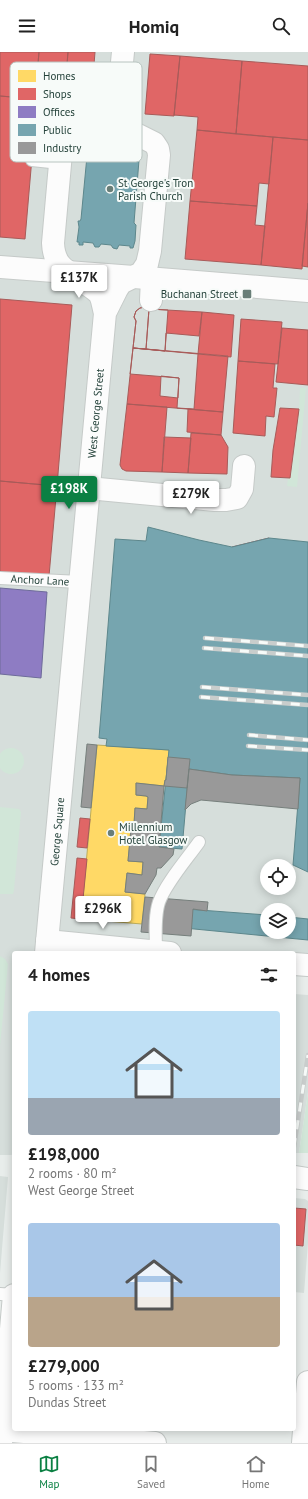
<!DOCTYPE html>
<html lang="en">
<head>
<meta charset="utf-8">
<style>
	body { margin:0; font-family:"PT Sans",sans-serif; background:#f2f2f2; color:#222; height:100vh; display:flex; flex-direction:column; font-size:15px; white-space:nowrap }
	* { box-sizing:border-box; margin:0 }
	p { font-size:13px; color:#767676 }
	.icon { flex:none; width:22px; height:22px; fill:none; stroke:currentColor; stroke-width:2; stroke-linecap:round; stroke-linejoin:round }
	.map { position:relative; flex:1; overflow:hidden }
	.panel { position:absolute; left:12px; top:899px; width:284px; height:480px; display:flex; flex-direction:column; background:#fff; border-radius:4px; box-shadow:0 2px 10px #0003 }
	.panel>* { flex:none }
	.fabs { position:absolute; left:260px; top:807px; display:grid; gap:8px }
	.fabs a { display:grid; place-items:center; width:36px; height:36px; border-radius:50%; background:#fff; box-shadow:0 2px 10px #0003; font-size:20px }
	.price { position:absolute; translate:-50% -34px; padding:0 9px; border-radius:4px; background:#fff; color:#222; font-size:13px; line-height:26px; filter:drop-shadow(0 1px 2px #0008) }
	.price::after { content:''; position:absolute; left:50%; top:24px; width:12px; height:9px; margin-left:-6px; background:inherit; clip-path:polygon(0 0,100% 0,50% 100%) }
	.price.active { background:#0b8043; color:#fff }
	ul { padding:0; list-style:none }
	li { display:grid; align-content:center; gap:8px; height:212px; padding:0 16px }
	li span { display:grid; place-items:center; height:124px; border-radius:4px; color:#555 }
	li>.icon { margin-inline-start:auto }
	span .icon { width:72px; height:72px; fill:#fffc; stroke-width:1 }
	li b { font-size:17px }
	h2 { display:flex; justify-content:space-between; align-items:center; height:48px; padding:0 16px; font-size:17px }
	header { display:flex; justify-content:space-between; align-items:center; height:52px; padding:0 16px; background:#fff; font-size:18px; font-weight:700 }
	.menu { display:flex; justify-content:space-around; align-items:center; height:56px; border-top:1px solid #e0e0e0; background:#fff; font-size:11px; color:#767676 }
	.menu a { display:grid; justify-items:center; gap:2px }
	.menu .active { color:#0b8043 }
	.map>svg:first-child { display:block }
	.built { fill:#d6dedb; fill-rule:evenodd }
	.green { fill:#d1e6d8 }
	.homes { fill:#ffd966; stroke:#bdac59 }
	.shops { fill:#e06666; stroke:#a85b59; fill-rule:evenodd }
	.offices { fill:#8e7cc3; stroke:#6e6b9a }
	.public { fill:#76a5af; stroke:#5d878c }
	.industry { fill:#999; stroke:#767f7c }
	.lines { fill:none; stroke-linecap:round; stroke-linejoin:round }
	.lane-casing { stroke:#c5cac8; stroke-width:14 }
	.street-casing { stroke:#c5cac8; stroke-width:24 }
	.lane { stroke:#fcfcfc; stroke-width:12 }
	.street { stroke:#fcfcfc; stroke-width:22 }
	.rail-casing { stroke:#c9cdcc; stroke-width:4.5 }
	.rail { stroke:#f7fbf9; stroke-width:3; stroke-dasharray:9; stroke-linecap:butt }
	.poi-dot { fill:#697e78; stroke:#f7fbf9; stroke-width:1.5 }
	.labels { text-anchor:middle; stroke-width:4; stroke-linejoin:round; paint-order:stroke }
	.poi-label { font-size:11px; fill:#24423a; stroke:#f7fbf9; text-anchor:start }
	.street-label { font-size:11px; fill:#24423a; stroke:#f7fbf9 }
	.key { fill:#f7fbf9; stroke:#b8c4c0; stroke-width:1 }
	.key-label { font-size:11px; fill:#24423a }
</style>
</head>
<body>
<header><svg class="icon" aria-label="menu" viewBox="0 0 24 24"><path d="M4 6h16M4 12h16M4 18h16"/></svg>Homiq<svg class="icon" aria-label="search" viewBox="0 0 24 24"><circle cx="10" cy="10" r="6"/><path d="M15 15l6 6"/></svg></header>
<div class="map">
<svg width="308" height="1391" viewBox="0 0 308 1391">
	<rect width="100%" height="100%" fill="#e8edeb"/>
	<path class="built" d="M0,0H308V913L294,912V901H14V1102L11,1103H0ZM267,814H289V836H267ZM267,858H289V880H267Z
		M294,942L308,943V1040L299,1101H294Z
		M0,1124L8,1125L0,1221Z
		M294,1146L305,1147L308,1149V1191L304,1241L294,1240Z"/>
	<path class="green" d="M300,336H306L297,435L287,434L288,426H290L299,357Z
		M-2 709a13 13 0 1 1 26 0a13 13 0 1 1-26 0Z
		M0,755L19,757L21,760L14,838L13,842H0Z
		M0,904L5,907L8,912L0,994Z
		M308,1040V1101H299Z"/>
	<path class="homes" d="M97,693L169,698L166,728H165L164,734L136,731V743L146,744L148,745L147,757L135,756L134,772H133L131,776L128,809L143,810L142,823L127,821L125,840L145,842L142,872L81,867Z"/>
	<path class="shops" d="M0,0H39L35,47L0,44Z
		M39,0H68L64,49L35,47Z
		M68,0H95L91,51L64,49Z
		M150,2L180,4L174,64L145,62Z
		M180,4L242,9L236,82L197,78L198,65L174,63Z
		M242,9L308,14V88L236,82Z
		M0,44L37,47L25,187L0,185Z
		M197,78L273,85L269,132L259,131L257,154L190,149Z
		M273,85L308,88V151L302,217L261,213Z
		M190,149L257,154L255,173L265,174L261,213L185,207Z
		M308,151V215L302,214Z
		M0,247L72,253L57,434L0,429Z
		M145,255L149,257L202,260L199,284L166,281L165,299L133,296L136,269L134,265L136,259L140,256Z
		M145,255L149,257L146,297L133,296L136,269L134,265L136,259L140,256Z
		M149,257L168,258L165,299L146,297Z
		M202,260L234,263L231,305L198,302Z
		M241,267L282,270L278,312L238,309Z
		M282,276L308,278V333L276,330Z
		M133,296L228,304L223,360L127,352ZM161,324L179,326L178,346L160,344Z
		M133,296L198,302L194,357L177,356L179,326L130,322Z
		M238,309L275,312L273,336H277L274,365L266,364L265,384L233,381Z
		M127,352L167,355L162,420L126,419L122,417L120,413Z
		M280,356L299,357L290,426L271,425L273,398Z
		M188,357L223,360L221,383L187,380Z
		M191,381L221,383L228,395L227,422L188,421Z
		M164,385L191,386L188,421L162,420Z
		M0,429L57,434L49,524L0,520Z
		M269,486L268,517L225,514L226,498L231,497L232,495Z
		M80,766L90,767L87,796L77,795Z
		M77,806L87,807L81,867L71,866Z
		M294,1156L306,1157L303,1194L294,1193Z"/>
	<path class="offices" d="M0,536L47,540L41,626L0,622Z"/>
	<path class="public" d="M106,90L121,92L120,97L123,107L139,108L134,171L136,173L135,189L133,196H130V194L119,193L117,197L113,196L111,193L101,192L99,195H95L93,191L83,190V193H79V190H77L79,175L78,169H80L81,167L87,104L101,105L102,101L105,96Z
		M148,475L199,488L232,495L269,486L308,490V820L293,813L300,726L232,723L189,717L182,797L159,795L169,698L106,694L107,687L99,686L115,487L146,489Z
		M186,857L267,863V880H289V865L308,867V888L184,876Z"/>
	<path class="industry" d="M87,692L97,693L91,756L81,755Z
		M168,705L190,707L187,736L164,734L165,728H166Z
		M189,717L232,723L300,726L298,757L201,748L191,752L185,758Z
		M136,731L164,734L159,795L174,797L173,803L161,816H157L156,823L145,842L125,840L127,821L142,823L143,810L128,809L131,776L133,772H134L135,756L147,757L148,745L146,744L136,743Z
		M145,845L208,850L207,859L193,857L191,884L141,880Z"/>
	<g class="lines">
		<g class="lane-casing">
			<g id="lane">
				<path d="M32,108L60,111"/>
				<path id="s1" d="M0,526L80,530"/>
				<path d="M156,900C156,884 154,865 159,850C166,831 187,807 199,790"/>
				<path d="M0,1242L14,1243"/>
			</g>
		</g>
		<g class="street-casing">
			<g id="street">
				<path d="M116,72L123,0"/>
				<path d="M0,215L134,225L308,239"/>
				<path d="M151,248L152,227"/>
				<path d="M88,436L215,448H226L237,446L242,437L244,414"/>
				<path d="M47,889L170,901"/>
				<path id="s2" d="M46,901L105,261C103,255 103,249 100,243C97,239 92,236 88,233C69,219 54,217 53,191L61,101L64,94L70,89L82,82L95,76L116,72L154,91L158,97L159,103L150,199L147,212L141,221L121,231L117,237L105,261"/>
				<path d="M294,912L308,913"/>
				<path d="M294,1125L308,1127"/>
				<path d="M0,1378L155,1391"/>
				<path d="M1,1391L14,1243"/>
				<path d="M303,1391L308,1330"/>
			</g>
		</g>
		<use href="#lane" class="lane"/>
		<use href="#street" class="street"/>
		<g class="rail-casing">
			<path id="rail" d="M205,586L308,594
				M204,596L308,604
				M202,635L308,643
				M201,645L308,653
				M249,683L308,688
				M248,694L308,698
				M294,1095L308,1003"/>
		</g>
		<use href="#rail" class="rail"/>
	</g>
	<g class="poi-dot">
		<circle cx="110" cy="137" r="4"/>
		<rect x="242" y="237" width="10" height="10" rx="2"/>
		<circle cx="111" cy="781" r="4"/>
	</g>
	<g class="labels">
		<g class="poi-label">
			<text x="118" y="135">St George's Tron<tspan x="118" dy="13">Parish Church</tspan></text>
			<text x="238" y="246" text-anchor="end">Buchanan Street</text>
			<text x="119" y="779">Millennium<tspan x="119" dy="13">Hotel Glasgow</tspan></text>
		</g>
		<g class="street-label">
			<text dy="4" stroke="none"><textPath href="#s2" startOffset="542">West George Street</textPath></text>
			<text dy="4" stroke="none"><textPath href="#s1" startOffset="40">Anchor Lane</textPath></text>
			<text dy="4" stroke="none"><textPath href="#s2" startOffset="122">George Square</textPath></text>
		</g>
	</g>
	<rect x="10" y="10" width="132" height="100" rx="6" class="key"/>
	<rect x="18" y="18" width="18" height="12" fill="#ffd966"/>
	<rect x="18" y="36" width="18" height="12" fill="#e06666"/>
	<rect x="18" y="54" width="18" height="12" fill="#8e7cc3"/>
	<rect x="18" y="72" width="18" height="12" fill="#76a5af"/>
	<rect x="18" y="90" width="18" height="12" fill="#999"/>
	<g class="key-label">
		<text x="43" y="28">Homes</text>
		<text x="43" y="46">Shops</text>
		<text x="43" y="64">Offices</text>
		<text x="43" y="82">Public</text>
		<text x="43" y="100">Industry</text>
	</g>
</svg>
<div class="fabs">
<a><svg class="icon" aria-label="locate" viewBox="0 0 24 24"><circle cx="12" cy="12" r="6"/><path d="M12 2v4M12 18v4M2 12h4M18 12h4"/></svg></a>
<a><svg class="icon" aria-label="layers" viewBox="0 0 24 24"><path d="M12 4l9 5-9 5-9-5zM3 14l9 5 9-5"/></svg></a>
</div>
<b class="price" style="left:79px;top:247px">£137K</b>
<b class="price active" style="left:69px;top:458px">£198K</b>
<b class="price" style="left:191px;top:463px">£279K</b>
<b class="price" style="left:103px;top:878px">£296K</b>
<section class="panel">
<h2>4 homes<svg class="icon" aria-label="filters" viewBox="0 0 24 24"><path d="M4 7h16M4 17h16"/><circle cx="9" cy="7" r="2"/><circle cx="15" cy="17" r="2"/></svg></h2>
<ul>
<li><span style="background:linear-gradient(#bfe0f5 70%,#9aa5b1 0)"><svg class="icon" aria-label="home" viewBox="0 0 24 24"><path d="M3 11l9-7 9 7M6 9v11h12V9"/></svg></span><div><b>£198,000</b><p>2 rooms · 80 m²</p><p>West George Street</p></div></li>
<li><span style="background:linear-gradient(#a9c7e8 60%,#b9a48a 0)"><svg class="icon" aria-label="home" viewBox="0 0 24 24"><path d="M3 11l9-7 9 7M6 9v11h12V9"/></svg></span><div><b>£279,000</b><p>5 rooms · 133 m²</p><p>Dundas Street</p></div></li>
</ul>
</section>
</div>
<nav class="menu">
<a class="active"><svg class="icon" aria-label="map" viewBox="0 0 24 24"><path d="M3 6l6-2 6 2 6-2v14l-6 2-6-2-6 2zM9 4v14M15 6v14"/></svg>Map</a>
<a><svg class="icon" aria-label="saved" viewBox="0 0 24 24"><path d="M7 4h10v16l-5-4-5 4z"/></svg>Saved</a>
<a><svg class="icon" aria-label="home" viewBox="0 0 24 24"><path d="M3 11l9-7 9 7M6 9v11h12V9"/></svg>Home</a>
</nav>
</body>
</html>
